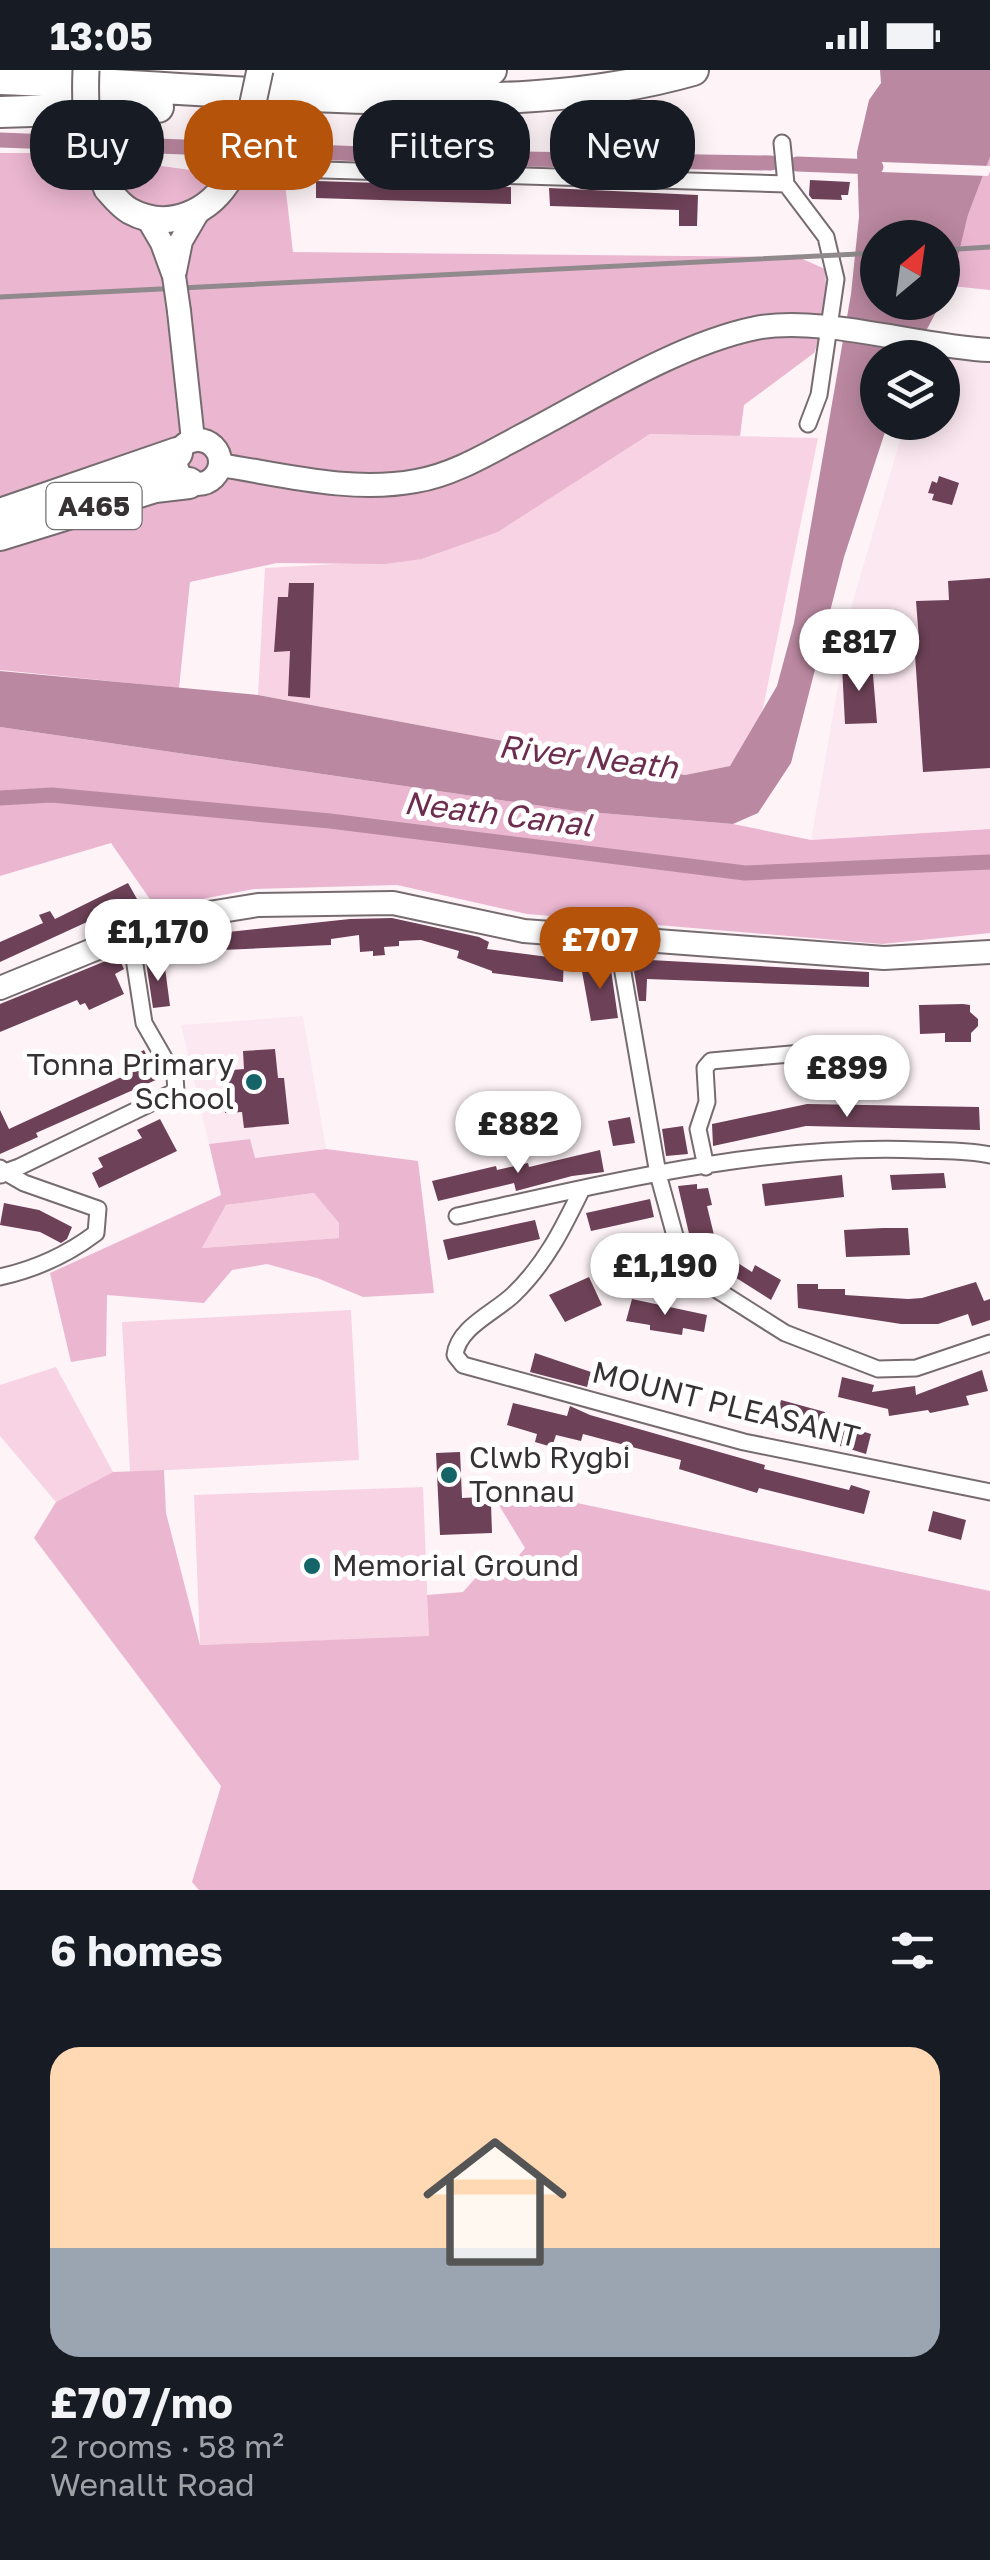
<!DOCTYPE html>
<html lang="en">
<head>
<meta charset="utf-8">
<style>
	body { margin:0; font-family:"Golos Text",sans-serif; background:#20242c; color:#f1f3f6; height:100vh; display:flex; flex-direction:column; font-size:38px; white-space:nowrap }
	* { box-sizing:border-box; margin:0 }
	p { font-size:32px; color:#9ea1a6 }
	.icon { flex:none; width:55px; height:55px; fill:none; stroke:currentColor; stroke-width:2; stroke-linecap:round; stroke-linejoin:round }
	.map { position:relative; height:1820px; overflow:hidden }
	.side { display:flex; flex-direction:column; background:#171b24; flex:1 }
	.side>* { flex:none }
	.guide { position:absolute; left:30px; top:30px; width:930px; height:90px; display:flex; gap:20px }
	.needle { width:65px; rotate:29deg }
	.controls { position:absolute; left:860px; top:150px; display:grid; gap:20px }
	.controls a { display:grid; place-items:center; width:100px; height:100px; border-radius:50%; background:#171b24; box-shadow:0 5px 25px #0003; font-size:50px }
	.price { position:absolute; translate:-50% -85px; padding:0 22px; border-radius:35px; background:#fff; color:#222; font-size:32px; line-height:65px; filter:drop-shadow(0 2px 5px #0008) }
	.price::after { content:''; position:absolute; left:50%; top:60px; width:30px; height:22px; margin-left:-15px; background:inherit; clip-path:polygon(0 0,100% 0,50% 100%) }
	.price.current { background:#b45309; color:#fff }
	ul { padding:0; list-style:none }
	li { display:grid; align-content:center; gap:20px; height:530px; padding:0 50px }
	li span { display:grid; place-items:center; height:310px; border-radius:30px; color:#555 }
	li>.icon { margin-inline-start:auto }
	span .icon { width:180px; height:180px; fill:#fffc; stroke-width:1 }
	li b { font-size:42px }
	h2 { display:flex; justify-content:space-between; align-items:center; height:120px; padding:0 50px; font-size:42px }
	.pill { padding:0 35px; border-radius:40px; background:#171b24; box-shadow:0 5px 25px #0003; font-size:35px; line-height:90px }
	.pill.current { background:#b45309; color:#fff }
	.status { display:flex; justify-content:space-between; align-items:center; height:70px; padding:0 50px; background:#171b24; direction:ltr }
	.status svg { height:28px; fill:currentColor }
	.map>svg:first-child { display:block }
	.built { fill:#fce8f1 }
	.green { fill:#f8d3e4 }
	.forest { fill:#ebb6d0; fill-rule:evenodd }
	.water { fill:#ba88a0 }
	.pier { fill:#fef4f8 }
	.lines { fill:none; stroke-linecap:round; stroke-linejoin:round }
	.canal { stroke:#ba88a0; stroke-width:15 }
	.building { fill:#6d4157 }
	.street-casing { stroke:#766c70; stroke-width:19 }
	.secondary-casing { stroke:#766c70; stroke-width:26 }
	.primary-casing { stroke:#766c70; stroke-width:29 }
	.highway-casing { stroke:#766c70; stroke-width:34 }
	.street { stroke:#fff; stroke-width:15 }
	.secondary { stroke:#fff; stroke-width:22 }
	.primary { stroke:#fff; stroke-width:25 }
	.highway { stroke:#fff; stroke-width:30 }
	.rail { stroke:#908a8c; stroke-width:5 }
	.secondary-bridge-casing { stroke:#766c70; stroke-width:26; stroke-linecap:butt }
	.primary-bridge-casing { stroke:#766c70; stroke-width:29; stroke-linecap:butt }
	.secondary-bridge { stroke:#fff; stroke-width:22 }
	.primary-bridge { stroke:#fff; stroke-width:25 }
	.poi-dot { fill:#156467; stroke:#fff; stroke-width:4 }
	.labels { text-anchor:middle; stroke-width:10; stroke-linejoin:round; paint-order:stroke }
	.shield { fill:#fff; stroke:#727071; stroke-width:2.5 }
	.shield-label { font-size:28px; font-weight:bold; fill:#363234 }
	.poi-label { font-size:30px; fill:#363234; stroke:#fff; text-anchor:start }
	.street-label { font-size:30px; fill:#363234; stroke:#fff }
	.water-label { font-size:32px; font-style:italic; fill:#6c2d4f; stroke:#fff }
</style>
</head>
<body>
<div class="status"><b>13:05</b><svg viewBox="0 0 49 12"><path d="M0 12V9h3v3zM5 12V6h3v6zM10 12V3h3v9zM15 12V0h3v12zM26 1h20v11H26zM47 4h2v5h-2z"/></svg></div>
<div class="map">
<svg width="990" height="1820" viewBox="0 0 990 1820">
	<rect width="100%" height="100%" fill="#fef4f8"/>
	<path class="built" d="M926,280L990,287V759L811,770L853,531L905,353L942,352V288L924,287Z
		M303,946L326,1079L254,1088L250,1069L209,1074L181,955Z"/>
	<path class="green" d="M650,364L818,368L761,648L730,696L685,705L258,625L265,498L422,489L498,462Z
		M315,1123L339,1153L340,1168L202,1178L226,1135Z
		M351,1240L359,1390L130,1402L122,1252Z
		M56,1297L113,1402L56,1432L0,1366V1315Z
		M423,1417L429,1567L200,1575L194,1425Z"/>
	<path class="forest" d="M0,83H67L285,113L293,182L798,187L825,199L828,248L814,283L744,335L740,366L650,364L498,462L422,489L385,494L277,493L190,512L179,618L0,600Z
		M990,87V220L951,216L968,145Z
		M0,657L576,741L733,754L811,770L990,759V863L882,874L527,844L397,815L254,819L156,838L111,773L0,806Z
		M250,1069L255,1088L326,1079L418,1091L434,1223L363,1227L317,1208L267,1194L232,1200L204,1233L107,1225L106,1286L71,1292L50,1203L221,1125L209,1074ZM314,1123L339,1153V1168L202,1178L226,1135Z
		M164,1400L166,1443L200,1575L429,1566L427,1525L463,1522L488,1494L504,1504L525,1478L497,1432L493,1415L990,1521V1820H199L192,1812L221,1716L34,1468L56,1432L113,1402Z"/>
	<path class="water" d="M880,0H990V87L968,145L951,216L943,230L942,168H878V232L941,233L912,287L878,288V352L888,353L844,487L791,693L758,743L733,754L576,741L0,657V601L258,625L685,705L730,696L777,616L794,553L851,224L859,147L857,82L869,30L881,13Z"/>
	<path class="pier" d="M854,91L990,96V101L988,106L854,101Z"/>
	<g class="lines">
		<path class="canal" d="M0,70L469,88L771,93
			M797,94L876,97
			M0,728L52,725L330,751L745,803L990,792"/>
	</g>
	<path class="building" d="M810,110L850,112L848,125H841L842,130L812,129L809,125Z
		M316,111L511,117V134L316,128Z
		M549,118L698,125L697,156H679V140L550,136Z
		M939,406L959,413L952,435L932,430L934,424L928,423L932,411L937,413Z
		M990,508V698L923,702L914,570H919L916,531L949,530L948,511Z
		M289,513H314L310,628L288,626L290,581L274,582L278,527H288Z
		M872,593L877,653L845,654L842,596Z
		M128,813L137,829L0,892V872L43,853L39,845L50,841L55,849Z
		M392,848L479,867L489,872L487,879L564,889L563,912L492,903V901L457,888L459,881L421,870L399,871V876L384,877L385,885L373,886V881L360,882L359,865L331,869V875L200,881L201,891L168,894L164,869L350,849Z
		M118,886L124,899L115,904L124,924L89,940L85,933L80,935L77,930L0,962V934Z
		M632,889L869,902V917L647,909L646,931H639Z
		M164,890L170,936L153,938L146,892Z
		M610,893L618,948L591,951L581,896Z
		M963,934L970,935V942L978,949V956L971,963V972H945V963L920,964L919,935Z
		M275,979L278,1008H284L289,1054L244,1058L242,1042L225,1043L221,1001L244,999L243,981Z
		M144,980L158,1009L36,1063L38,1067L0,1084V1040L9,1059L128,1004L124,995L135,991L132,986Z
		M807,1034L979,1037L980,1060L806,1056L713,1076L712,1054Z
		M630,1047L635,1073L613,1076L608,1051Z
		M160,1049L177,1081L99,1118L92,1103L103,1097L98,1088L142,1068L137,1060Z
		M683,1056L688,1084L666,1086L662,1059Z
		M600,1080L604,1102L572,1106L516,1121L514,1113L438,1131L432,1111L496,1096L497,1100L528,1093L529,1097Z
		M944,1103L946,1118L892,1120L890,1105Z
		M842,1105L844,1127L765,1136L762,1114Z
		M697,1114V1119L708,1118L712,1135L707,1136L714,1165L690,1168L678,1116Z
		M650,1129L654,1147L591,1161L586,1143Z
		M4,1133L39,1140L72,1157L67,1169L61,1173L40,1162L0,1155Z
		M535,1150L540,1169L448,1190L443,1170Z
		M883,1158H908L910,1185L846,1187L844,1160Z
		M719,1181L752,1202L755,1195L781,1210L771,1230L711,1192Z
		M589,1207L602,1235L565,1252L549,1225Z
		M976,1212L984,1231L990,1229V1250L972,1256L968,1244L938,1254H901L798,1238L797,1214H818V1219H845V1225L908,1229L922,1228Z
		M632,1229L707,1245L704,1262L683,1258L682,1265L650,1260V1255L626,1251Z
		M535,1283L591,1302L587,1317L530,1302Z
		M982,1300L988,1321L966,1326L969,1335L930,1343L928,1340L889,1346L888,1339L838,1327L842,1307L874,1315L872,1322L915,1316L916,1325Z
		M781,1330L825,1342L818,1367L746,1348L750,1332L779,1339Z
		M513,1333L567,1346L570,1336L590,1345L765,1395L764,1399L849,1420L851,1415L870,1421L864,1444L759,1418L757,1423L679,1399L681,1390L583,1364L581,1371L556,1365L552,1377L535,1372L537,1364L507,1355Z
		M845,1356L871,1364L866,1384L840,1376Z
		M460,1382L462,1428L483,1427V1434H491L492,1463L440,1465L436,1383Z
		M933,1441L966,1450L961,1470L928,1461Z"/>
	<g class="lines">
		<g class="street-casing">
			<path id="street" d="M782,73L786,114L826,167L836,209L819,325L808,354
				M291,99L786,114
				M617,868L658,1104L680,1184L695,1206L785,1263L878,1299L916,1298L990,1273
				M706,1097L698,1059L707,1032L705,998L711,991L802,983L865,985
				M0,1098L5,1102L19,1097L176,1021L175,1007L144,953L132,875L138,861
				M582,1119C563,1158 546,1193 514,1224C496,1242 458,1257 455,1285L463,1295L744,1372L990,1422
				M457,1146C607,1113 767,1073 921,1080C944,1081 968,1080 990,1085
				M0,1207C36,1199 67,1185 96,1163L98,1139L24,1113L5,1102L1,1105"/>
		</g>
		<g class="secondary-casing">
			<path id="secondary" d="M148,149L162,173L174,206
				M174,206L181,171L198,142
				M179,241L193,370
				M176 392a22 22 0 1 1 44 0a22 22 0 1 1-44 0Z
				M220,395C284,405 352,423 416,411C453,405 489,383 521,366C592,329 678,274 756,258C821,245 920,277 990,280
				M0,918L166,850L258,835L393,833L524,861L884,888L990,882"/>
		</g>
		<g class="primary-casing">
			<path id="primary" d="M107,119C114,127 121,136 130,141C169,162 211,142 231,106"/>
		</g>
		<g class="highway-casing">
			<path id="highway" d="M285,0L360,3L491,0
				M0,9C122,14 244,25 367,28C475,31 588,30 693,0
				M0,42L158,37
				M0,444L177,383
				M0,465L155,417L189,413"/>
		</g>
		<use href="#street" class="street"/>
		<use href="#secondary" class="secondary"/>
		<use href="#primary" class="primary"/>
		<use href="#highway" class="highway"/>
		<path class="rail" d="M942,180L990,177
			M0,227L878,183"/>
		<g class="secondary-bridge-casing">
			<path id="secondary-bridge" d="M174,206L179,241"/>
		</g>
		<g class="primary-bridge-casing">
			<path id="primary-bridge" d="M86,0C84,44 88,79 107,119
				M231,106L246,65L260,0"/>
		</g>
		<use href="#secondary-bridge" class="secondary-bridge"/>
		<use href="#primary-bridge" class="primary-bridge"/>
	</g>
	<g class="poi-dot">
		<circle cx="254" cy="1012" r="10"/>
		<circle cx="449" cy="1405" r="10"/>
		<circle cx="312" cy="1496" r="10"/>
	</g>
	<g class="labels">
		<rect class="shield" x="46.5" y="413" width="95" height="46" rx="8"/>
		<g class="shield-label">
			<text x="94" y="446">A465</text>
		</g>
		<g class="poi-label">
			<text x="234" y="1005" text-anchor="end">Tonna Primary<tspan x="234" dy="34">School</tspan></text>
			<text x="469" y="1398">Clwb Rygbi<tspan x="469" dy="34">Tonnau</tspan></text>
			<text x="332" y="1506">Memorial Ground</text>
		</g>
		<g class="street-label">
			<text transform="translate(726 1335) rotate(14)" y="10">MOUNT PLEASANT</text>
		</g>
		<g class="water-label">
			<text transform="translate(588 687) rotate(7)" y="11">River Neath</text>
			<text transform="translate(498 744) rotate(7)" y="11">Neath Canal</text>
		</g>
	</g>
</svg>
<div class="controls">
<a><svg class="needle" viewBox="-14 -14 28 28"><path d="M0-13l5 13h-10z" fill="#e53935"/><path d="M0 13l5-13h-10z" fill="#9ea1a6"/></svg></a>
<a><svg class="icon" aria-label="layers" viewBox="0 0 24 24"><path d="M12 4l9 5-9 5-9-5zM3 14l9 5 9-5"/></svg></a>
</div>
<b class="price" style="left:859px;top:624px">£817</b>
<b class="price" style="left:158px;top:914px">£1,170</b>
<b class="price current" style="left:600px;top:922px">£707</b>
<b class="price" style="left:847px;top:1050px">£899</b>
<b class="price" style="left:518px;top:1106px">£882</b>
<b class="price" style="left:665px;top:1248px">£1,190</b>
<div class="guide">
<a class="pill">Buy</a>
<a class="pill current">Rent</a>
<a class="pill">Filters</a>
<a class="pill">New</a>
</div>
</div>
<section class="side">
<h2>6 homes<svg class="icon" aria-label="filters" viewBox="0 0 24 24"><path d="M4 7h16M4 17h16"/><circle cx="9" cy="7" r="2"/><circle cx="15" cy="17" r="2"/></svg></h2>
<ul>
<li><span style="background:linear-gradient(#ffd9b3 65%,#9aa5b1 0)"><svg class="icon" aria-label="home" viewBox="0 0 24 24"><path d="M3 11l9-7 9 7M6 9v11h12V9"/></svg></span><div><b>£707/mo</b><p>2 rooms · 58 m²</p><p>Wenallt Road</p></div></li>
</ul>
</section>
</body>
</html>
